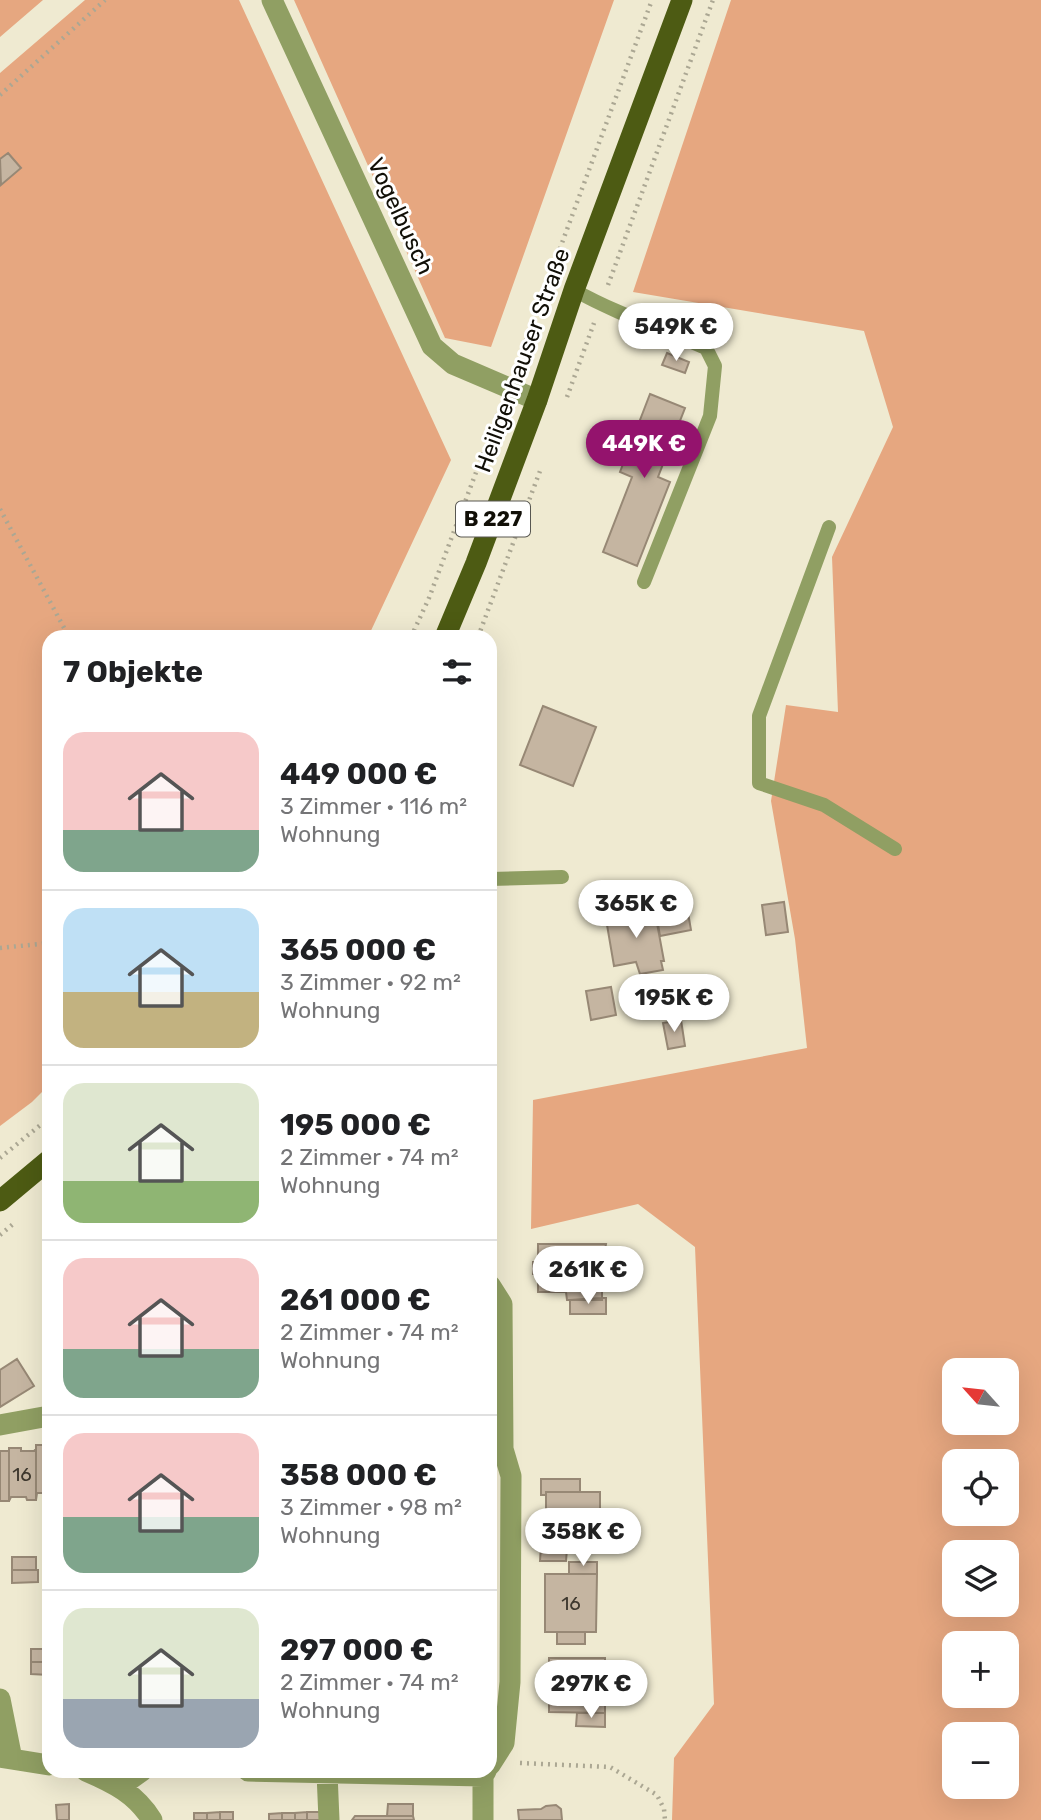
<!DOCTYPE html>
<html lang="de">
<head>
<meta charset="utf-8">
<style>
	body { margin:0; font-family:Rubik,sans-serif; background:#f2f2f2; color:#202124; height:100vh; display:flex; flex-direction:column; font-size:26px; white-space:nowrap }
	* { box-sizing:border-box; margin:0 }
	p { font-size:23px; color:#757577 }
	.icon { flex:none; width:38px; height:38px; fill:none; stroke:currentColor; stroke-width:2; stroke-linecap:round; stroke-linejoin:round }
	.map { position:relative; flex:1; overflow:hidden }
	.panel { position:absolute; left:42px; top:630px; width:455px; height:1148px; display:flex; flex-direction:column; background:#fff; border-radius:21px; box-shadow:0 7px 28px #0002 }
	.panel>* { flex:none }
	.needle { width:46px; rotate:297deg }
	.tools { position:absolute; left:942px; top:1358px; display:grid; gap:14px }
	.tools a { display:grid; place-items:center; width:77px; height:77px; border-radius:14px; background:#fff; box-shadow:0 7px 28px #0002; font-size:35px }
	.price { position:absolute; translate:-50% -60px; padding:0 16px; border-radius:24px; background:#fff; color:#222; font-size:23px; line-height:46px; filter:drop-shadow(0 2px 4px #0008) }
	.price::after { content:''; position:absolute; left:50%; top:42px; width:21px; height:16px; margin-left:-10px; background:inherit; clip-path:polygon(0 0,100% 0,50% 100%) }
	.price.active { background:#94136d; color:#fff }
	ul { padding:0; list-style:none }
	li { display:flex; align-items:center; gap:21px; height:175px; padding:0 21px }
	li+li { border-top:2px solid #e0e0e0 }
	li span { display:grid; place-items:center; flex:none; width:196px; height:140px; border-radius:21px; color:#555 }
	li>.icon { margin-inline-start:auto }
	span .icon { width:84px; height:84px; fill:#fffc; stroke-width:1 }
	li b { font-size:30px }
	h2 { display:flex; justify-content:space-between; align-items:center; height:84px; padding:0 21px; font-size:30px }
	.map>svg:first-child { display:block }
	.green { fill:#e6a780; fill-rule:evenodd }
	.building { fill:#c5b5a1; stroke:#978875; stroke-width:2 }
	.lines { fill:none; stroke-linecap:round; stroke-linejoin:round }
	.path { stroke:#aba793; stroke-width:4.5; stroke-dasharray:2 5; stroke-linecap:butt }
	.lane { stroke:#909f63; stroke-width:14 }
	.street { stroke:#909f63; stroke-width:21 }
	.primary { stroke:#4d5b13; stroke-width:21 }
	.labels { text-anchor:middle; stroke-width:6; stroke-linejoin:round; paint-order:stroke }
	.number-label { font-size:19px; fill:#3e382e }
	.shield { fill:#fff; stroke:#585751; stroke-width:2 }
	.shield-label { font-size:21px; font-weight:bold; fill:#110f07 }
	.street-label { font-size:23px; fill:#110f07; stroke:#fff }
</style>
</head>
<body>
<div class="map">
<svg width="1041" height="1820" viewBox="0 0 1041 1820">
	<rect width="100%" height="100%" fill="#efead1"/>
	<path class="green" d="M0,0H43L0,37Z
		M85,0H239L451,460L368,637H49V1085L32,1102L0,1126V73Z
		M294,0H614L491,347L445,338Z
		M731,0H1041V1820H672L674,1758L714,1704L695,1247L638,1204L531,1229L533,1100L807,1048L795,939L771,801L786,705L838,712L832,557L893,427L864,331L633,292ZM954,1370H1006V1423H954ZM954,1461H1006V1514H954ZM954,1552H1006V1605H954ZM954,1643H1006V1696H954ZM954,1734H1006V1787H954Z"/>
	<path class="building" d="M8,153L21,168L1,185L0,159Z
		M667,353L689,362L685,373L662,365Z
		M650,394L685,408L658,477L670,482L637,566L603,552L632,477L620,472Z
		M543,706L596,727L573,786L520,765Z
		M686,901L691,930L660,936L655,908Z
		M784,902L788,932L766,935L762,905Z
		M654,907L664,961H661L663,970L640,974L636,962L614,966L606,919Z
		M611,987L616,1015L591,1020L586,991Z
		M681,1020L685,1046L668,1049L663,1023Z
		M538,1244H606L602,1267H606V1287H602V1300H567L566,1292H538V1274H533V1262H538Z
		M602,1298H606V1314H570V1300Z
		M17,1359L34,1386L0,1407V1370Z
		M36,1445H47V1448H49V1493H37L36,1500Z
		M9,1448H21V1451H34L36,1449V1500H27L26,1497H11L9,1501Z
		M0,1451H9V1501H0Z
		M541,1479H580V1492H546V1495H541Z
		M546,1492H600V1549H546Z
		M541,1545H545L546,1549H567L566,1561H540Z
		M12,1557H36V1570H12Z
		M569,1562H597V1574H569Z
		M12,1570H38V1582L12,1583Z
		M545,1574H597L596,1632H545Z
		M43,1622H49V1649H43Z
		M557,1632H585V1644H557Z
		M31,1649H49V1662H31Z
		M549,1658H605V1713L549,1712Z
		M31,1662H49V1675L31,1674Z
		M43,1701H49V1728H43Z
		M577,1713H605V1727L576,1726Z
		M69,1804V1820H57L56,1805Z
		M388,1804H413V1816H387Z
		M556,1805L561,1809L562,1820H519L518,1810L541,1809L546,1806Z
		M220,1812H233V1820H220Z
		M220,1812V1820H207V1813Z
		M307,1812V1820H295V1813Z
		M307,1812H320V1820H307Z
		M194,1813H207V1820H194Z
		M282,1813V1820H269V1814Z
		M282,1813H295V1820H282Z
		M355,1816H413L414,1820H352Z"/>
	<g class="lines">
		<path class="path" d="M0,95L105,0
			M608,285L713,0
			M516,367L652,0
			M567,397L594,323
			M0,509L69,637
			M411,637L429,598L499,411
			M478,637L540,471
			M0,948L49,943
			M0,1158L49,1118
			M0,1235L13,1224
			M520,1763L610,1767L657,1795L664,1809L665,1820"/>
		<path class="lane" d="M574,290C615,313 662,329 706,348L715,366L710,416L644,582
			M829,527L759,716V783L824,805L895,849
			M490,879L562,877"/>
		<path class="street" d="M272,0L432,346L453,364L537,400
			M490,1285L502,1304L503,1449L511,1476L510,1682L504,1743L490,1765
			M0,1425L49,1416
			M0,1699L12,1759
			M0,1757L49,1765
			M86,1771C114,1783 136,1794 152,1820
			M248,1771L483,1776L486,1771
			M327,1773L329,1820
			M483,1776V1820
			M121,1786L142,1771"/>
		<path class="primary" d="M445,637L476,563L537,400L574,290L682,0
			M0,1201L49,1160"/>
	</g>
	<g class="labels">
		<g class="number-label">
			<text x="22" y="1481">16</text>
			<text x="571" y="1610">16</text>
		</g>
		<rect class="shield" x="456" y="501.5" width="74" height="35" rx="5"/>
		<g class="shield-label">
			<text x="493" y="526">B 227</text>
		</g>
		<g class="street-label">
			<text transform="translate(401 216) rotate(65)" y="8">Vogelbusch</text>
			<text transform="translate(522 360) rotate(-70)" y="8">Heiligenhauser Straße</text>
		</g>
	</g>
</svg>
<div class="tools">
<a><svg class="needle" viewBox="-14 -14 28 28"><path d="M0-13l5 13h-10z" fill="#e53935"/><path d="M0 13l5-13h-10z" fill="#757577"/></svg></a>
<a><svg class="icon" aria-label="locate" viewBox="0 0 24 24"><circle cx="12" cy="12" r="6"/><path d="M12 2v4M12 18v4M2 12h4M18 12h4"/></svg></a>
<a><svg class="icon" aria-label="layers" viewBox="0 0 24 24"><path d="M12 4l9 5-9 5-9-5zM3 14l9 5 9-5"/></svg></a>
<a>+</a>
<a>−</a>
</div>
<b class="price" style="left:676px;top:363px">549K €</b>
<b class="price active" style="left:644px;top:480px">449K €</b>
<b class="price" style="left:636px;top:940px">365K €</b>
<b class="price" style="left:674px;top:1034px">195K €</b>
<b class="price" style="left:588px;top:1306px">261K €</b>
<b class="price" style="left:583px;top:1568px">358K €</b>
<b class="price" style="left:591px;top:1720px">297K €</b>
<section class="panel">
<h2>7 Objekte<svg class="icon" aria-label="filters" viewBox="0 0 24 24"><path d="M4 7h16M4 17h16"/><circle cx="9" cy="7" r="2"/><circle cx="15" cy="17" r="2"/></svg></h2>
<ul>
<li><span style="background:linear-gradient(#f6c9c9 70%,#7fa58c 0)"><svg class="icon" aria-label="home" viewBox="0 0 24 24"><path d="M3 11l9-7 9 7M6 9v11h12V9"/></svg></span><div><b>449 000 €</b><p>3 Zimmer · 116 m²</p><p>Wohnung</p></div></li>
<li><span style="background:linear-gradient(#bfe0f5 60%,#c2b280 0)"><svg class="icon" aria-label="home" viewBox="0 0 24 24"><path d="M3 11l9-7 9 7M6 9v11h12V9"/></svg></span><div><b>365 000 €</b><p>3 Zimmer · 92 m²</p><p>Wohnung</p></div></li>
<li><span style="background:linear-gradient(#dfe7d0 70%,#8fb573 0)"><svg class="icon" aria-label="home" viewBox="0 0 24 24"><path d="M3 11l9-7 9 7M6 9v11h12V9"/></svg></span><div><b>195 000 €</b><p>2 Zimmer · 74 m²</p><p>Wohnung</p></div></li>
<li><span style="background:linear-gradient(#f6c9c9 65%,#7fa58c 0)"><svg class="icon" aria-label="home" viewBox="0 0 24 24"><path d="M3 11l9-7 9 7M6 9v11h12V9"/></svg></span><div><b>261 000 €</b><p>2 Zimmer · 74 m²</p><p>Wohnung</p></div></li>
<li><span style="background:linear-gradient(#f6c9c9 60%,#7fa58c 0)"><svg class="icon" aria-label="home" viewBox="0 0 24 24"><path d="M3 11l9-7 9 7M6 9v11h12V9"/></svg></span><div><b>358 000 €</b><p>3 Zimmer · 98 m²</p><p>Wohnung</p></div></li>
<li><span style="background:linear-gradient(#dfe7d0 65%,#9aa5b1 0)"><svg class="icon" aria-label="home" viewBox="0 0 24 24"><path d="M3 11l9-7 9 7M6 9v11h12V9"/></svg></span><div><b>297 000 €</b><p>2 Zimmer · 74 m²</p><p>Wohnung</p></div></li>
</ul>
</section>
</div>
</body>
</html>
